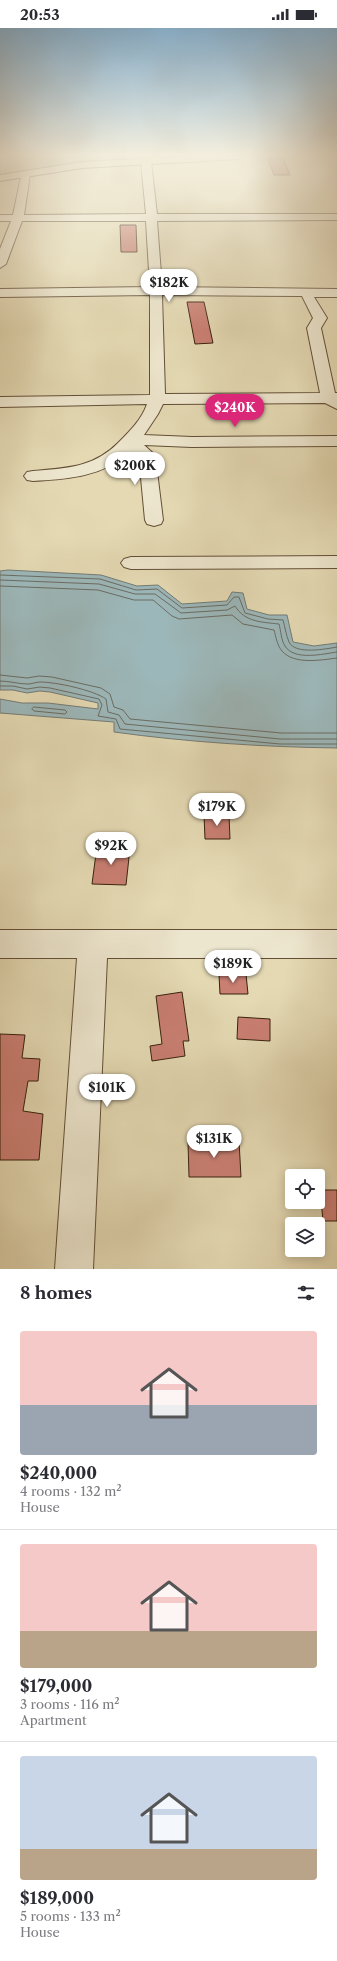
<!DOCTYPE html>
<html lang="en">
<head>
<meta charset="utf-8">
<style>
	body { margin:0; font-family:"Libre Caslon Text",serif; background:#f7f7f7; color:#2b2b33; height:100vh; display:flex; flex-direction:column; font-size:15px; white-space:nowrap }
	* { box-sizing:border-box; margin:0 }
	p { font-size:13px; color:#7c7c81 }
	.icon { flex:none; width:22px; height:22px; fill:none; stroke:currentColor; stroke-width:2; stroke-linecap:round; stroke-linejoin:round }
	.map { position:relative; height:1241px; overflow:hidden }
	.sheet { display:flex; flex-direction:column; background:#fff; flex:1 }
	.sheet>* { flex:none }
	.fabs { position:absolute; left:285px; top:1141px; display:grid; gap:8px }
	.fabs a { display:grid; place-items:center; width:40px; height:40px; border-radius:4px; background:#fff; box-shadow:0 2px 10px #0003; font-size:20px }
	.price { position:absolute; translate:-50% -34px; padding:0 9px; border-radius:14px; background:#fff; color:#222; font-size:13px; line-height:26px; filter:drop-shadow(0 1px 2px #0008) }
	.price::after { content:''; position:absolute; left:50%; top:24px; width:12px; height:9px; margin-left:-6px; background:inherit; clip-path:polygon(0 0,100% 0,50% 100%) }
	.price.active { background:#db2777; color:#fff }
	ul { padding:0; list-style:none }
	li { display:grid; align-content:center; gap:8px; height:212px; padding:0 20px }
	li+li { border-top:1px solid #e1e1e2 }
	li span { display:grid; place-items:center; height:124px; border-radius:4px; color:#555 }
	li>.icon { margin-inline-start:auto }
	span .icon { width:72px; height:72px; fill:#fffc; stroke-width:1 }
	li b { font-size:17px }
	h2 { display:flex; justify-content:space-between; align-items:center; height:48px; padding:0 20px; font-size:17px }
	.status { display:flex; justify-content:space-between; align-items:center; height:28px; padding:0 20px; background:#fff; direction:ltr }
	.status svg { height:11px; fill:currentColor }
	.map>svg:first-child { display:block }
	.green { fill:#b7be8a; stroke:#78704c }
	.water { fill:#9cb7b9; stroke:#747b74 }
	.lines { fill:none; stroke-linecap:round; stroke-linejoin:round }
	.shore { stroke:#6a6c63; stroke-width:1 }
	.building { fill:#ca7f73; stroke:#38210d }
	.minor-casing { stroke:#634f36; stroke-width:2 }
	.major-casing { stroke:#38210d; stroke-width:2 }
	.minor { fill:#ede6ce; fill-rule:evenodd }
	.major { fill:#e4d9b3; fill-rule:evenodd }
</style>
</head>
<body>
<div class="status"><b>20:53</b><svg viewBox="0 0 49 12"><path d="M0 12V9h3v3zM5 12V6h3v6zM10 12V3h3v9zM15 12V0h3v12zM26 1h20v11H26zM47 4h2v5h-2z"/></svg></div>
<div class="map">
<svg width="337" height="1241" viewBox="0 0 337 1241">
	<rect width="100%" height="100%" fill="#e4d9b3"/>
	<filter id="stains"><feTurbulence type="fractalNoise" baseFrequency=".005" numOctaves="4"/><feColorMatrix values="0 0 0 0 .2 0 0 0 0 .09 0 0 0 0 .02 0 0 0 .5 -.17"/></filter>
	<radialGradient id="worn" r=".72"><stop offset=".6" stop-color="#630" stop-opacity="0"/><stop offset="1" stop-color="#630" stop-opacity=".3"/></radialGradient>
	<path class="green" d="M0,128H239L184,132L105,135L0,150Z"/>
	<path class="water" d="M8,542L101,547L137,558L158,557L182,576L227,573L232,564L243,565L247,581L269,587H287L293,614L314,618L337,615V720C262,719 187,714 114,704V694L0,685V671L22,675H48L98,681V675L50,664L40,663L27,665L13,662H0V543Z"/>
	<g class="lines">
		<path class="shore" d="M0,547L100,551L136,562L157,561L182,580L227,577L234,569H239L245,585L268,591L283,592C285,599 286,607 289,614C295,627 326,621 337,619
			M0,552L99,556L135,566H155L181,585L227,582L235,578C245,594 261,594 279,596C281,603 281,612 285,618C294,633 323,626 337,624
			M0,558L98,562L134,572H153L172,588L179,591L232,587L243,596L274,602C276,609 277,617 282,623C294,637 321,632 337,630
			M0,647L27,650L39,648L52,649L101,660L110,666L114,679L123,682L130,691L281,705H337
			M0,653C9,653 19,656 28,656C32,656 36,654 40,654C56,654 93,662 106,671L108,684L119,687L125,696L280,711H337
			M0,658H13L27,661L40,659L50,660L99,671L102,677L98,688L116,691L120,701L280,716H337
			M34,679L65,682L67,684L65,686L34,683L32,681Z"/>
	</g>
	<path class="building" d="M283,130L290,147H274L268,131Z
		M120,197H136L137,224H121Z
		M187,274H204L213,315L195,316Z
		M204,787H229L230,811H205Z
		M97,818L130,820L126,857L92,856Z
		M246,946L248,966H220L219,947Z
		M182,964L189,1013H183L185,1028L152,1033L150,1018L162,1016L156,968Z
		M238,989L270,991V1013L237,1011Z
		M0,1006L25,1007L22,1030L40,1031L38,1053H28L23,1083L43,1086L39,1132H0Z
		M239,1113L241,1149H189L188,1114Z
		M320,1162H337V1193H323Z"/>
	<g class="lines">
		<g class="minor-casing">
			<path id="minor" d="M146,131L151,134L157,186H337V192L157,193L162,259L337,261V269H314L327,290L321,300L335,365H337V381L325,375L163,376L158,386L144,407L192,409L337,408V418L192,419L144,417L155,427L163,492L161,496L154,498L147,496L145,492L139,429L129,424C103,449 67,451 33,453L27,452L24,448L27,444L33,443C66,440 93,440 118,415C130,403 142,391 147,376L0,379V369L150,367V267L0,269V261L150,259L146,193H22L6,236L0,240V221L11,193H0V187H13L22,144L25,143L30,146L24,187L146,186L141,134ZM162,267L302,268L313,290L307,300L320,365L165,366Z
				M337,528V540L131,541L124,539L121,535L124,531L131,529Z
				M0,902H337V930H107L93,1241H55L77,930H0Z"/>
		</g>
		<g class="major-casing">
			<path id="major" d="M195,128H244L239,131L82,140L0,153V147L82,134Z"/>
		</g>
		<use href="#minor" class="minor"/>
		<use href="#major" class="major"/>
	</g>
	<linearGradient id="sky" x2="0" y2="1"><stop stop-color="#89b5d5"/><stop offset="0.42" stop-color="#f3eedd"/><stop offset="1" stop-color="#f3eedd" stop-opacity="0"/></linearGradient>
	<rect width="337" height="302" fill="url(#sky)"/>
	<rect width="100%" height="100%" filter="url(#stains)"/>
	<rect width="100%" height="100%" fill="url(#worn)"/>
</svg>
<div class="fabs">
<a><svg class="icon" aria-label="locate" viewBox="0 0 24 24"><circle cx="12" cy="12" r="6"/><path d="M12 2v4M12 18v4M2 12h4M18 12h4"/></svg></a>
<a><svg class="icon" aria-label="layers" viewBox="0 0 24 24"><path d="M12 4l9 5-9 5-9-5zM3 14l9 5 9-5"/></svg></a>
</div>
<b class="price" style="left:169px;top:275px">$182K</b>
<b class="price active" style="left:235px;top:400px">$240K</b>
<b class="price" style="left:135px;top:458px">$200K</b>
<b class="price" style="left:217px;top:799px">$179K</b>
<b class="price" style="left:111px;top:838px">$92K</b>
<b class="price" style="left:233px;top:956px">$189K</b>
<b class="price" style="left:107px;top:1080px">$101K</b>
<b class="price" style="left:214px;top:1131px">$131K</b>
</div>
<section class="sheet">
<h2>8 homes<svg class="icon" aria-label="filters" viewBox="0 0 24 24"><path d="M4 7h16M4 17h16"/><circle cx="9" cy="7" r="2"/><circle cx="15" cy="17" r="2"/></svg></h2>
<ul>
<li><span style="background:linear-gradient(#f6c9c9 60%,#9aa5b1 0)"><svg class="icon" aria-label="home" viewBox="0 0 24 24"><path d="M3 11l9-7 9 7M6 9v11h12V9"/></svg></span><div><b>$240,000</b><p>4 rooms · 132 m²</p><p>House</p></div></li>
<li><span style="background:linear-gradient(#f6c9c9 70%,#b9a48a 0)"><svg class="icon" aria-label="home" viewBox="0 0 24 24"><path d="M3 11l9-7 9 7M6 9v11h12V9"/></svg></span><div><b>$179,000</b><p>3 rooms · 116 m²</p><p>Apartment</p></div></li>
<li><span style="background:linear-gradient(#c9d6e8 75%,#b9a48a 0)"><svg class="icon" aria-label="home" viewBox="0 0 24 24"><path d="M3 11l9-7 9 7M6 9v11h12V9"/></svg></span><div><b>$189,000</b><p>5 rooms · 133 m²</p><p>House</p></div></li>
</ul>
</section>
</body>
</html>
